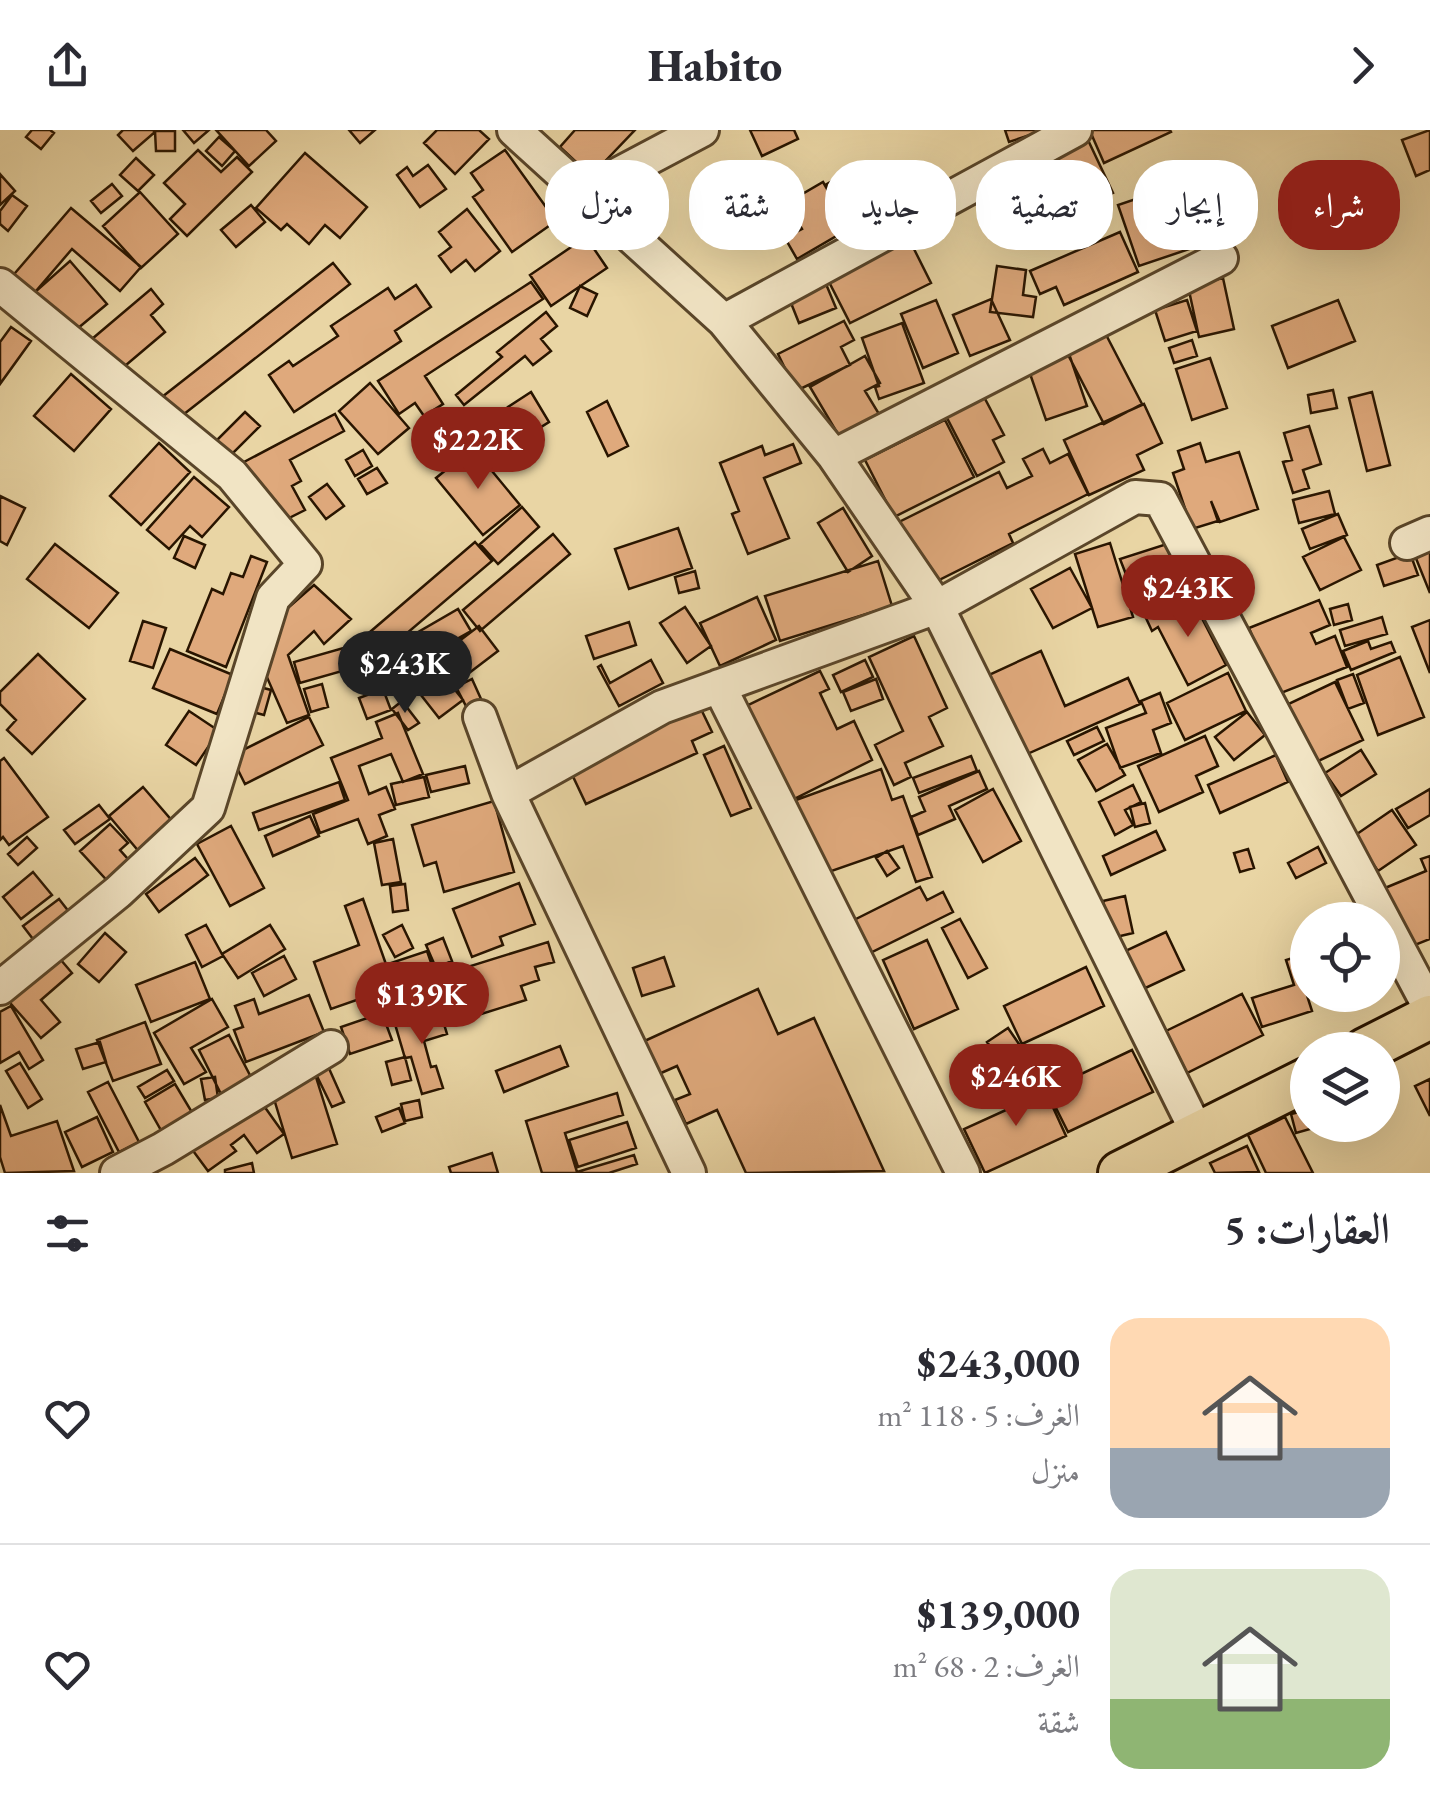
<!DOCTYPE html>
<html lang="ar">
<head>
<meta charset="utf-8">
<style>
	body { margin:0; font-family:"EB Garamond",Amiri,serif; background:#f2f2f3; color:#2b2b33; direction:rtl; height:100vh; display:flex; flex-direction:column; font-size:38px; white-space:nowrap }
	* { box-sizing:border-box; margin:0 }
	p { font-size:32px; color:#7c7c81 }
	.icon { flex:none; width:55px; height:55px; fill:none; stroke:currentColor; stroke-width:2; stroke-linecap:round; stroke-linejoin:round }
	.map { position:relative; height:1043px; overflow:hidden; direction:ltr }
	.side { display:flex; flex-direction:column; background:#fff; flex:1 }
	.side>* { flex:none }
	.top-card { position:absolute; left:30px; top:30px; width:1370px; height:90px; direction:rtl; display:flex; gap:20px }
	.controls { position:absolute; left:1290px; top:772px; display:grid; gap:20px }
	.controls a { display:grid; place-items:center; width:110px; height:110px; border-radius:50%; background:#fff; box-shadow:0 10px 40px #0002; font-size:50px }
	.price { position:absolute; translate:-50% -85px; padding:0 22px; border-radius:35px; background:#8f2418; color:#fff; font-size:32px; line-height:65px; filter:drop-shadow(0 2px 5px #0008) }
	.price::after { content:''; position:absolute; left:50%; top:60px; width:30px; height:22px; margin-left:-15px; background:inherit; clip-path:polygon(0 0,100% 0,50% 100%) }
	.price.on { background:#222; color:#fff }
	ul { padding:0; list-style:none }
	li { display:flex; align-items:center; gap:30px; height:250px; padding:0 40px }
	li+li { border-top:2px solid #e1e1e2 }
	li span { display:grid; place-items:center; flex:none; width:280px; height:200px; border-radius:30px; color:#555 }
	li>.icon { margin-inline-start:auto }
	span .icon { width:120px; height:120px; fill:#fffc; stroke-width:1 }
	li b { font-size:42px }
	h2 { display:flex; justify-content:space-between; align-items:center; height:120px; padding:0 40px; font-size:42px }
	.pill { padding:0 35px; border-radius:40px; background:#fff; box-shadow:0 10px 40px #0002; font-size:35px; line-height:90px }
	.pill.on { background:#8f2418; color:#fff }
	header { display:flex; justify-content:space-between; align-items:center; height:130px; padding:0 40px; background:#fff; font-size:45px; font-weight:800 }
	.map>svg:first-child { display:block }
	.building { fill:#dfa97c; stroke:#291500; stroke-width:2.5 }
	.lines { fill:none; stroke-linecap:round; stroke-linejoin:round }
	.minor-casing { stroke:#594529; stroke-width:38 }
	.major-casing { stroke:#291500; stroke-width:48 }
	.minor { stroke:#f1e4c4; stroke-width:32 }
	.major { stroke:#e9d5a4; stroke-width:42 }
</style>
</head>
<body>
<header><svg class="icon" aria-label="forward" viewBox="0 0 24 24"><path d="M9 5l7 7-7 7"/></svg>Habito<svg class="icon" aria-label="share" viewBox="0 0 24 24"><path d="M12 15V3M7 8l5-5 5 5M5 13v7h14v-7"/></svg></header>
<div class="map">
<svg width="1430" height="1043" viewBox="0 0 1430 1043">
	<rect width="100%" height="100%" fill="#e9d5a4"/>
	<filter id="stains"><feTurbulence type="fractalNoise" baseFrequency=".002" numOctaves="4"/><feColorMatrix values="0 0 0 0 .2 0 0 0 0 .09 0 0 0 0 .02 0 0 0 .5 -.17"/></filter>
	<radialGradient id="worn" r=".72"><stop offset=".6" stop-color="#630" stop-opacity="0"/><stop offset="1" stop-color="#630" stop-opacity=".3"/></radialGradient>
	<path class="building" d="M32,0H50L54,3L41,19L26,7Z
		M123,0H153L155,2L133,21L118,5Z
		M183,0H209L194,13Z
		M216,0H266L276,11L249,36Z
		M349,0H375L360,13Z
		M437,0H479L489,9L455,44L424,13Z
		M575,0H635L591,46L560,17Z
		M750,0H794L798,9L762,26Z
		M1005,0H1045L1009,12Z
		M1093,0H1170L1171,2L1104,33L1090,1Z
		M1430,0V40L1416,46L1402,10Z
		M155,1H175V21H156Z
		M219,7L235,21L222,36L206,21Z
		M1088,10L1113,63L1076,80L1068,64L1044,75L1057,100L1020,118L990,56Z
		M198,20L221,42L237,27L252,42L187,106L170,89L185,74L164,53Z
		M505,20L556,91L512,122L473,67L483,60L471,43Z
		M305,23L367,77L340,108L325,95L309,114L287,94L281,100L256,78Z
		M136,28L154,45L138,61L120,45Z
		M864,33L887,73L850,94L827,54Z
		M428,35L446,59L420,77L397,45L407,37L413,46Z
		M751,36L760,59L722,73L713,50Z
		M0,44L15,61L0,75Z
		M823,52L850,98L797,129L785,108L802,99L787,73Z
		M1183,53L1204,114L1139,136L1118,75Z
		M112,54L122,66L101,83L91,71Z
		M140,62L178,104L141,138L103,96Z
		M12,65L27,76L8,101L0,94V81Z
		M1067,68L1073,84L1054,91L1048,75Z
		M251,75L265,92L236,117L221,100Z
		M71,78L141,137L120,161L72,119L30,168L9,150Z
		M467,79L500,121L475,141L466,130L451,142L439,126L451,117L439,102Z
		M1120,102L1138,142L1064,175L1056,157L1040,164L1030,141Z
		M907,105L931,153L850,193L826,146Z
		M586,107L607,138L551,176L530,145Z
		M70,131L107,174L71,204L35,162Z
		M333,133L350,154L179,288L162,267Z
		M997,136L1026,140L1023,165L1036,167L1033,187L990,182Z
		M1223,148L1234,199L1199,207L1188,156Z
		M531,152L543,169L425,246L443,274L424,286L415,273L399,284L378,251Z
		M826,154L836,178L799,193L789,168Z
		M416,155L431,177L395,201L401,211L294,282L269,245L289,231L293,236L338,206L331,196L388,158L395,169Z
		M580,156L597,164L587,186L570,178Z
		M151,159L163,174L151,185L165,202L119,241L92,209Z
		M991,169L1010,210L970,226L953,185Z
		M936,170L958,223L923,238L901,184Z
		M1187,170L1197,201L1165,211L1155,180Z
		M1338,170L1355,211L1288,238L1272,196Z
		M546,182L557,196L541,209L551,221L533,235L525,226L464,275L456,265L502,227L497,222Z
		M844,191L854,210L841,217L850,235L796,261L778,224Z
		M902,193L924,253L879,269L875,257L879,256L862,208Z
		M11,197L31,211L0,254V212Z
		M1102,197L1142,274L1104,294L1064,217Z
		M1192,210L1197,226L1174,233L1169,218Z
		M1068,221L1087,276L1046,290L1027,235Z
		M865,226L880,253L865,261L879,284L839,306L810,257Z
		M1210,228L1227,278L1192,290L1176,239Z
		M71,244L111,279L74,321L34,286Z
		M370,253L409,298L378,324L339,281Z
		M1333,260L1337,278L1311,283L1308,265Z
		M531,262L549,292L525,307L508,277Z
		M1372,262L1390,335L1367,341L1349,268Z
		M983,265L1004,305L993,310L1004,332L977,346L945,284Z
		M607,271L628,316L608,326L587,282Z
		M1144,274L1162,313L1137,325L1144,340L1089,365L1064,310Z
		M482,279L505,314L486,327L463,291Z
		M245,282L260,296L225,331L211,316Z
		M335,284L344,301L290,330L301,351L292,356L305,380L277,394L244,332Z
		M945,290L974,347L894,387L865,330Z
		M1309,296L1321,334L1303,340L1309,358L1293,363L1283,332L1292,330L1284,303Z
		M159,313L190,342L141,395L110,366Z
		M1200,313L1206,332L1239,322L1258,379L1220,392L1211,371L1218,391L1192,399L1173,343L1184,339L1178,321Z
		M793,314L801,333L764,348L789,408L748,424L732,384L739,381L720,333L762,316L765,325Z
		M473,318L520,375L483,405L436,348Z
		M1043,319L1050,333L1068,324L1088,364L1009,404L1013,413L927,456L895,394L999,342L1007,358L1032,346L1023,329Z
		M363,320L372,336L355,346L346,330Z
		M377,338L387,353L367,364L358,349Z
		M194,347L229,377L202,407L190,396L169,419L147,400Z
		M327,354L344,376L326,389L309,367Z
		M1329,361L1335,384L1299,393L1293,370Z
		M0,366L25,378L7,415L0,411Z
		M522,377L539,397L498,434L480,414Z
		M843,378L872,426L848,442L818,393Z
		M1338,384L1347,405L1310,419L1302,399Z
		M678,398L692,438L629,459L615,419Z
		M553,404L570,424L480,501L463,480Z
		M184,406L205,415L195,438L174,428Z
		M1344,407L1361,440L1320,460L1303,427Z
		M1430,408V463L1411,416Z
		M475,412L492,431L386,521L370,502Z
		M1173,412L1191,467L1141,483L1120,429Z
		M1110,413L1133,487L1098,497L1075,424Z
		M55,414L118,463L89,498L27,449Z
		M1410,423L1418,445L1384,456L1377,435Z
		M251,426L267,432L226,537L187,521L212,459L223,464L231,443L243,447Z
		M878,431L892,476L780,511L765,466Z
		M1070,438L1092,478L1053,498L1031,459Z
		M695,441L699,458L679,463L675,447Z
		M314,455L351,489L324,514L314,501L288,525L309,585L287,593L262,536L273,491Z
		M1190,465L1226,535L1188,555L1158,497L1152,501L1146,488Z
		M757,467L776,510L720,536L700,493Z
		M1319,470L1330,495L1311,503L1316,514L1335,506L1347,537L1276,565L1249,498Z
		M1348,474L1352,490L1334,495L1330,479Z
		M685,477L711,516L687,533L660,493Z
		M458,479L471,501L402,540L389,519Z
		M1382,487L1387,504L1345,516L1340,500Z
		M1430,490V543L1412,497Z
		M143,491L166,498L153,538L130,531Z
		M629,492L636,515L594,529L586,506Z
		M479,496L498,521L452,556L463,570L439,588L406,546L429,528L443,546L461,532L450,518Z
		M914,506L947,578L929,587L943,616L905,633L911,647L894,655L875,615L903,601L869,527Z
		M368,511L374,532L300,553L294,532Z
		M1368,511L1371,519L1391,512L1395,522L1351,540L1343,521Z
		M448,516L458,535L442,543L433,525Z
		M170,519L233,545L217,584L153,558Z
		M1041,521L1065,576L1128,548L1140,574L1016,629L980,549Z
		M38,524L85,569L32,624L7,600L16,590L0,574V562Z
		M1400,527L1424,587L1378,605L1357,545Z
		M651,530L663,553L619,576L598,537L601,535L610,553Z
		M865,530L873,547L841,562L833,545Z
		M820,541L829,559L820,563L837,599L854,591L872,630L790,671L746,576Z
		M1228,543L1246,581L1185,610L1167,573Z
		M1353,544L1364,573L1348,579L1337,550Z
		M472,549L481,569L466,576L456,557Z
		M876,549L883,569L851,581L843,562Z
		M1335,552L1363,610L1312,634L1282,577Z
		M322,554L328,577L311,582L304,559Z
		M256,556L271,560L264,585L249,581Z
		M383,559L391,580L367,589L359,568Z
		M1160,563L1171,593L1153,600L1161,623L1120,638L1106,598L1146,583L1141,571Z
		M402,571L419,593L408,600L392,579Z
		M700,577L712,602L692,611L697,623L586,674L569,638Z
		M189,581L219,601L196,635L166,615Z
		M1247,582L1265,605L1234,630L1215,607Z
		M398,583L423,644L403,652L391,624L359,636L369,664L386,657L395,679L379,685L387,706L368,714L358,689L320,703L313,684L348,670L331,628L382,608L376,592Z
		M309,587L323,615L245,654L231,626Z
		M1097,597L1104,611L1074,625L1067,611Z
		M1205,606L1218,636L1196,646L1203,662L1159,682L1138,636Z
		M1107,614L1125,645L1096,661L1078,630Z
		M724,616L751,678L731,686L704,625Z
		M1361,620L1376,644L1341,666L1325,643Z
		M1276,625L1288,652L1220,683L1208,655Z
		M971,626L977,641L919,663L913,648Z
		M4,628L48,687L9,715L3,707L0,710V631Z
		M465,636L469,653L431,662L426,645Z
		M881,639L892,670L903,666L932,747L916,752L903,716L823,744L796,670Z
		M979,641L987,659L949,676L955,689L918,705L911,687L925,681L919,667Z
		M424,647L429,667L396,675L391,654Z
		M339,652L345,670L259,700L253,683Z
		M1133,655L1141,672L1125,680L1133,695L1115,705L1099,672Z
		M143,657L180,700L146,730L109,686Z
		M993,659L1021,711L983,732L955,680Z
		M1430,659V685L1408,698L1396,679Z
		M494,671L514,742L444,762L436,732L424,736L412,695Z
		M1145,673L1150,693L1135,697L1130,677Z
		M99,675L110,689L75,714L64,700Z
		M1392,680L1416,715L1378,741L1354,706Z
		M310,686L319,706L273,726L265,706Z
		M110,694L128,713L120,720L135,737L113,757L80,721Z
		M231,696L264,758L230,776L197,714Z
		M1156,701L1165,720L1111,745L1103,726Z
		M27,707L37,718L18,735L8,724Z
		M393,709L401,752L382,755L374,713Z
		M1318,717L1326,733L1296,748L1288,733Z
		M1248,719L1254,738L1240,742L1234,723Z
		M887,721L899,738L887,746L876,728Z
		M1430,726V809L1410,817L1385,758L1426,741L1421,729Z
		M195,728L208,745L159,782L146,764Z
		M33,742L52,765L21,789L3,767Z
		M519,753L535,794L500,807L503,815L472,827L453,779Z
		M405,754L408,780L393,782L390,756Z
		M920,757L927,770L943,762L953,782L868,824L852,791Z
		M1125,766L1133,803L1112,808L1103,771Z
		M59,769L73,787L36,813L23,796Z
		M363,769L394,857L331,879L314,832L359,815L345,776Z
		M960,789L987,838L968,848L942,798Z
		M206,795L223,826L202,837L186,805Z
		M270,795L285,819L238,848L222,824Z
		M402,795L413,818L395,827L383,805Z
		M1166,802L1184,840L1139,861L1121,823Z
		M105,803L126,822L99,852L78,834Z
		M443,808L452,831L436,838L426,815Z
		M927,810L958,879L914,899L883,830Z
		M548,812L554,832L535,837L539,850L521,856L526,870L446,895L432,848Z
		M427,821L434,841L398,854L391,833Z
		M55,823L72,843L41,870L60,892L41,908L4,866Z
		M1306,824L1308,852L1303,853L1312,881L1262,897L1252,868L1294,855L1286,830Z
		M284,826L296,849L264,866L252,843Z
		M664,827L674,856L642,866L633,838Z
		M195,832L210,869L151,892L136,855Z
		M1086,837L1104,876L1022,914L1004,876Z
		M758,859L778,904L814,888L884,1041L746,1043L717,980L686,994L675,970L690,964L677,936L652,947L638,914Z
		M418,862L425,875L396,890L389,877Z
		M1242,864L1263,905L1187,943L1166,901Z
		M309,865L324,902L246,932L234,900L243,897L235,876L254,869L259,884Z
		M212,869L228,897L191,918L206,942L184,954L154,903Z
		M11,876L43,930L29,939L19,922L0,933V882Z
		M440,881L447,904L424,911L431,937L436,936L443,958L422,964L411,927L405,928L395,894Z
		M382,883L392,910L350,924L341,897Z
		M145,892L161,934L113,951L97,910Z
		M1008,898L1019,914L998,928L987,912Z
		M229,905L253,951L222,966L199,920Z
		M100,912L106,932L83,939L76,919Z
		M560,916L568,936L504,962L496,941Z
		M1132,920L1153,962L1068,1002L1047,960Z
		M405,927L411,950L392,955L386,932Z
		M1064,931L1071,944L1050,955L1043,942Z
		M20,933L42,969L28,978L6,941Z
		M327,934L344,972L332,977L314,940Z
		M167,940L174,951L145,968L138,957Z
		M315,944L337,1014L292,1028L271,959Z
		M215,947L218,968L205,970L201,949Z
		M1430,949V986L1415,956Z
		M1041,951L1066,1006L985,1043L964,999L1017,975L1012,964Z
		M108,952L139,1012L119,1022L88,962Z
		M175,954L193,984L162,1002L145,972Z
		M617,963L623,985L565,1003L577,1042L634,1025L637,1034L609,1043H542L526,991Z
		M259,969L284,1004L257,1023L244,1005L231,1015L236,1021L208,1041L191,1018Z
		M419,970L422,987L405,991L401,974Z
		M0,975L11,1006L57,991L74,1041L5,1043L0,1027Z
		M399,978L405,993L382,1002L376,987Z
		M1308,980V995H1324L1296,1003L1291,984Z
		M97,987L113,1022L82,1037L65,1002Z
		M1285,987L1313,1043H1266L1248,1005Z
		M627,992L636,1018L578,1037L569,1010Z
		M1247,1016L1259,1042L1215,1043L1210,1033Z
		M492,1023L498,1043H451L449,1037Z
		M252,1033L254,1043H225V1040Z"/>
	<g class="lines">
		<g class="minor-casing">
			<path id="minor" d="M514,0L724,191L834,326L937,477L1198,1004
				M583,63L702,0
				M0,155L232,345L305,434L273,468L208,678L118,762L0,858
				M724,191L1075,0
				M834,326L1221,128
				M1407,413L1430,403
				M719,556L963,1043
				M480,587L508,663L662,577L937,477L1135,367L1160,369L1430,878
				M508,663L689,1043
				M117,1043L163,1019L331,917"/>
		</g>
		<g class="major-casing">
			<path id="major" d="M1365,920L1430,887
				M1120,1043L1308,949"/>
		</g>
		<use href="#minor" class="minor"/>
		<use href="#major" class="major"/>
	</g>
	<rect width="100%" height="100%" filter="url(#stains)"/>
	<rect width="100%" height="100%" fill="url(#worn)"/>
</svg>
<div class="controls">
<a><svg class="icon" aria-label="locate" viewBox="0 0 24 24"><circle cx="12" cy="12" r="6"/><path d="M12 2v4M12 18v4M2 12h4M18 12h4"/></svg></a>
<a><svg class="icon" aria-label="layers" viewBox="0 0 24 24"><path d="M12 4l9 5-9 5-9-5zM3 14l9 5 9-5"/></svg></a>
</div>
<b class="price" style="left:478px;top:362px">$222K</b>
<b class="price" style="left:1188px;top:510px">$243K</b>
<b class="price on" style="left:405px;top:586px">$243K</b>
<b class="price" style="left:422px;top:917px">$139K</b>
<b class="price" style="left:1016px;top:999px">$246K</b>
<div class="top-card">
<a class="pill on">شراء</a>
<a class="pill">إيجار</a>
<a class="pill">تصفية</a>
<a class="pill">جديد</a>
<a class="pill">شقة</a>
<a class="pill">منزل</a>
</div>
</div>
<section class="side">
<h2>العقارات: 5<svg class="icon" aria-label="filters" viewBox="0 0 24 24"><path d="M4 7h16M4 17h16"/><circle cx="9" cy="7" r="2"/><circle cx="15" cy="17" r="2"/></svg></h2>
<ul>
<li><span style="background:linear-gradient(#ffd9b3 65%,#9aa5b1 0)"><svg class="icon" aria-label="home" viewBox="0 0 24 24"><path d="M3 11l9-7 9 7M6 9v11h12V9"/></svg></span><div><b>$243,000</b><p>الغرف: 5 · 118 m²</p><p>منزل</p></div><svg class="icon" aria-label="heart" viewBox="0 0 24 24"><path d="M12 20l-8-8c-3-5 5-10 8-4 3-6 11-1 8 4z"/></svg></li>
<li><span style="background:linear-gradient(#dfe7d0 65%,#8fb573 0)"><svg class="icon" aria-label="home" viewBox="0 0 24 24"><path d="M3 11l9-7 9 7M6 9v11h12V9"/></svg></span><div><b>$139,000</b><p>الغرف: 2 · 68 m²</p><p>شقة</p></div><svg class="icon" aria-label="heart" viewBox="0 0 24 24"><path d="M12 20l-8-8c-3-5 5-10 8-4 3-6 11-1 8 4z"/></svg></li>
</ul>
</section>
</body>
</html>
